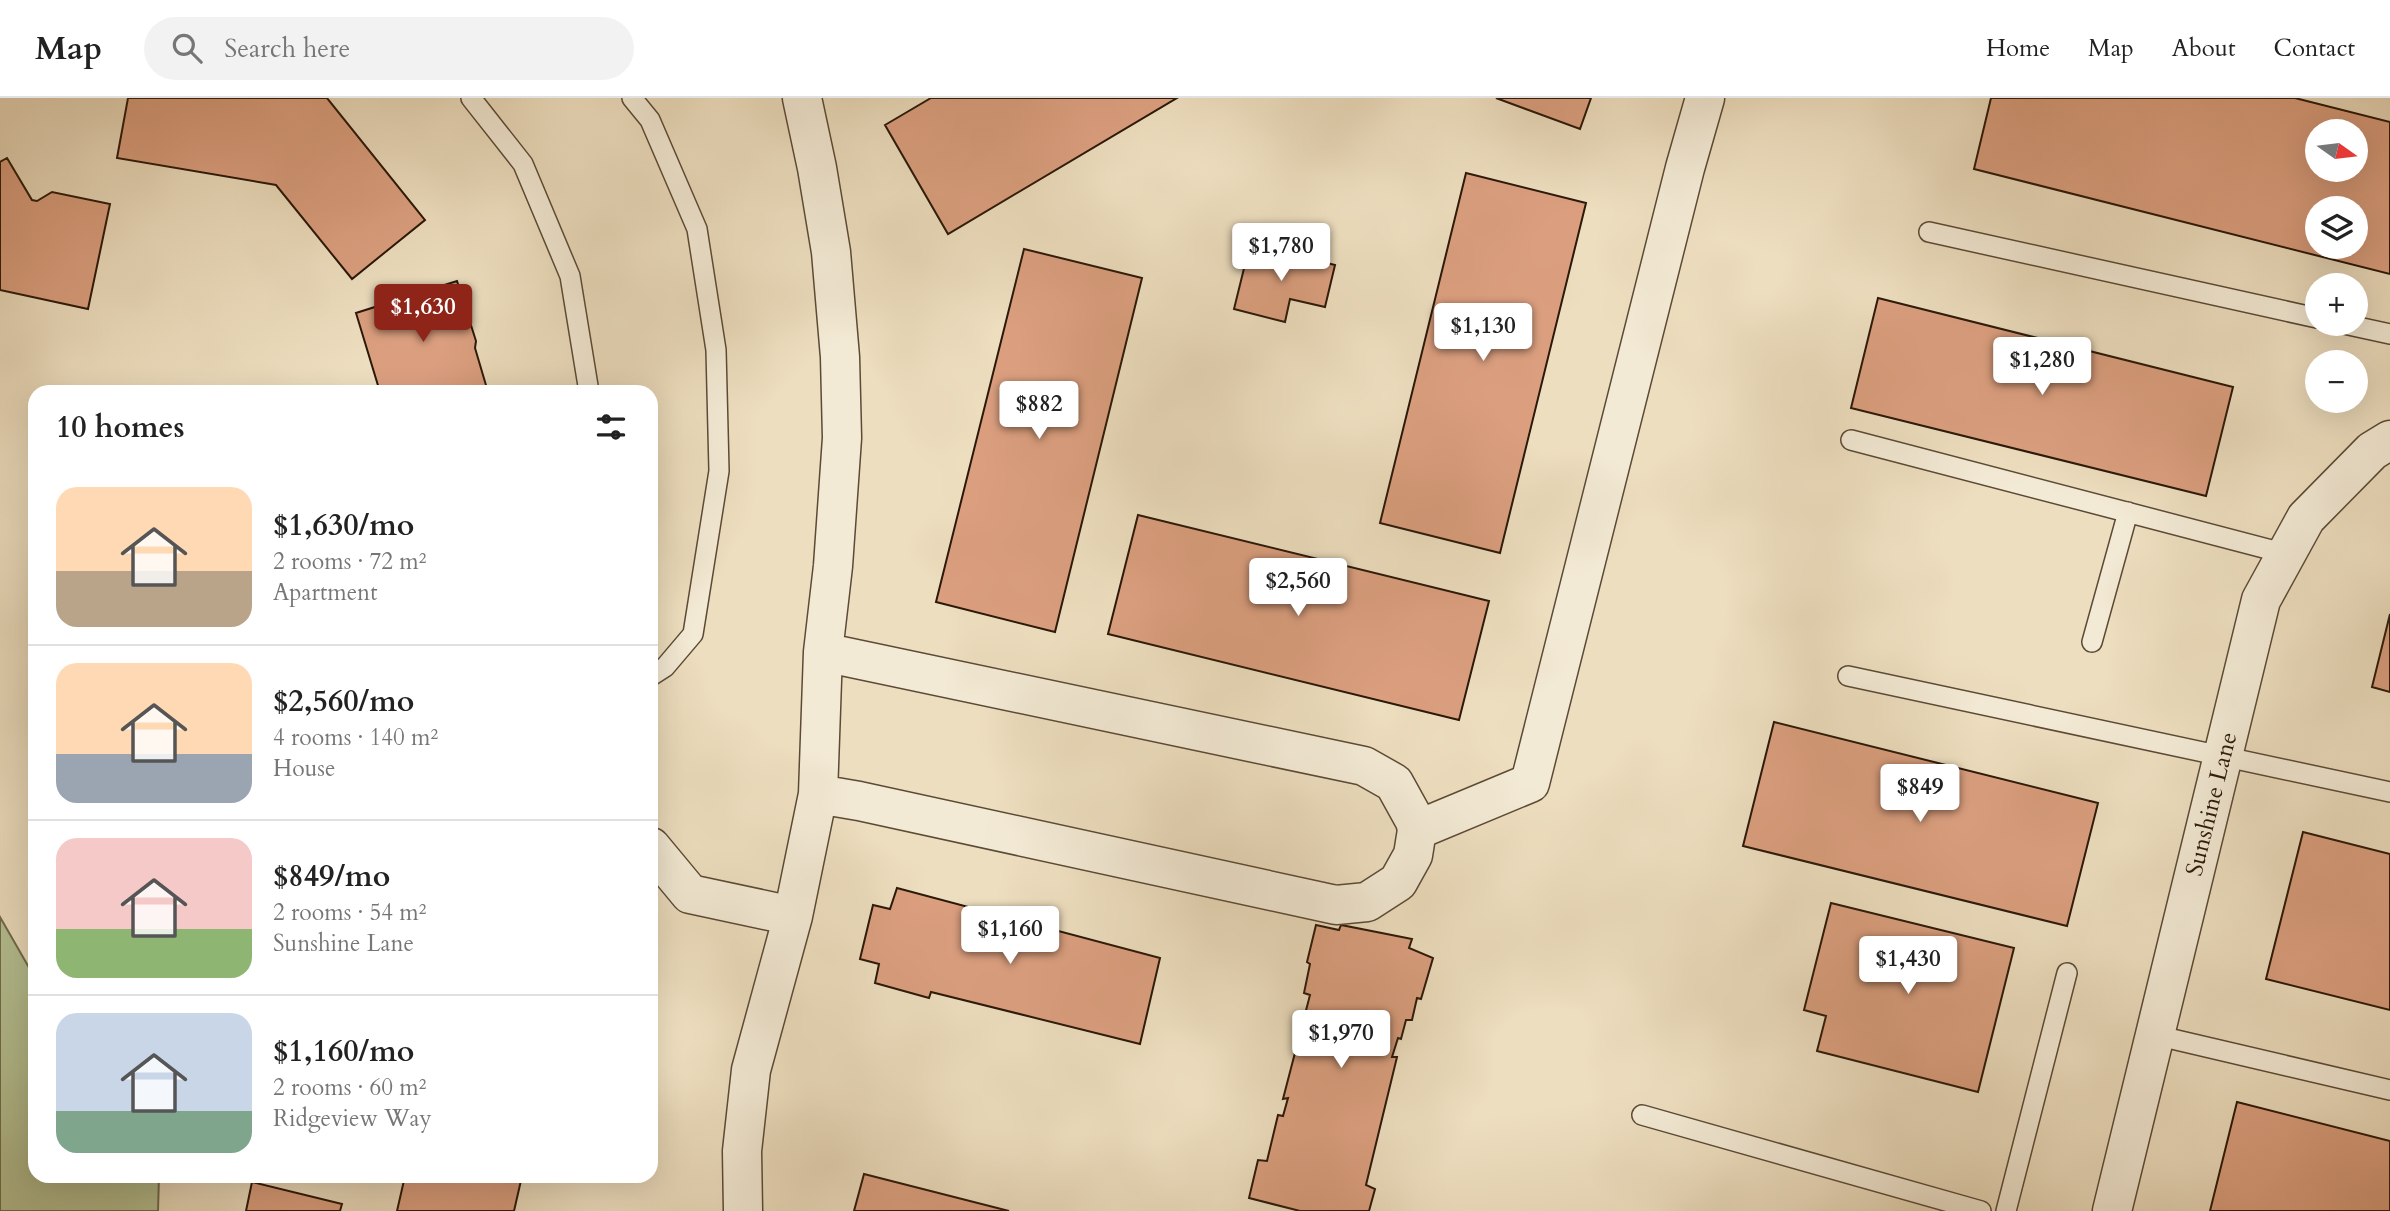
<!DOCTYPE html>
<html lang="en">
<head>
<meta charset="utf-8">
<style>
	body { margin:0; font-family:Cardo,serif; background:#f2f2f2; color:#222; height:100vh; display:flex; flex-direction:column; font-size:26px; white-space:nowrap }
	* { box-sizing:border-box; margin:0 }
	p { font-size:23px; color:#767676 }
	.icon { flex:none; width:38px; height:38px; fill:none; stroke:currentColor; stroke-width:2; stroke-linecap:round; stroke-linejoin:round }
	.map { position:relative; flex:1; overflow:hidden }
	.panel { position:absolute; left:28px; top:287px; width:630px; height:798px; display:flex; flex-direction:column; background:#fff; border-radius:21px; box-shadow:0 7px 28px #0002 }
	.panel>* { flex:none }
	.needle { width:46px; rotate:104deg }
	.tools { position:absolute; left:2305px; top:21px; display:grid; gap:14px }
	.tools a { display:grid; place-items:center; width:63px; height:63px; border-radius:50%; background:#fff; box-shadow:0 7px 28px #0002; font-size:35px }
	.price { position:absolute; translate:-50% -60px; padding:0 16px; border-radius:7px; background:#fff; color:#222; font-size:23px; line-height:46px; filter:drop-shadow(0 2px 4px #0008) }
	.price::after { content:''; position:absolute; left:50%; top:42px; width:21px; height:16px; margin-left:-10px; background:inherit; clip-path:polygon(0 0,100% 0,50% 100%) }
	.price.active { background:#8f2418; color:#fff }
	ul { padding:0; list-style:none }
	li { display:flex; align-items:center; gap:21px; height:175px; padding:0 28px }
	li+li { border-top:2px solid #e0e0e0 }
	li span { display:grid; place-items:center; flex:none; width:196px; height:140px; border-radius:21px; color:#555 }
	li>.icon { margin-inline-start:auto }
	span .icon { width:84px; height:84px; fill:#fffc; stroke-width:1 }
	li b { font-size:30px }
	h2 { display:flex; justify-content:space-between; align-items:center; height:84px; padding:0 28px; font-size:30px }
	header { display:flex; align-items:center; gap:42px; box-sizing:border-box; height:98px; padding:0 35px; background:#fff; border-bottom:2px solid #e0e0e0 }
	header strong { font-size:33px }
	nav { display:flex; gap:38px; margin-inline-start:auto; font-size:24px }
	.search { width:490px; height:63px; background:#f2f2f2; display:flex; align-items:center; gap:18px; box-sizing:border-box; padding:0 24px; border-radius:38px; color:#767676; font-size:26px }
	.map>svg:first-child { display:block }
	.green { fill:#b5c294; stroke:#706d4e; stroke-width:2 }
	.building { fill:#db9f7f; stroke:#2a1809; stroke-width:2; fill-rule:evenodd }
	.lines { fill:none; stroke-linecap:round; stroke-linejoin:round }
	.service-casing { stroke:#5b4a36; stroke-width:22 }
	.minor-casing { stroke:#5b4a36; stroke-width:41 }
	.service { stroke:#f3ead5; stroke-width:19 }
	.minor { stroke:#f3ead5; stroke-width:38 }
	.labels { text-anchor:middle; stroke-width:5; stroke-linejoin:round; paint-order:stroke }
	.street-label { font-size:24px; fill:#2a1809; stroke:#f3ead5 }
</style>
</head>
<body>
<header>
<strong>Map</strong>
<div class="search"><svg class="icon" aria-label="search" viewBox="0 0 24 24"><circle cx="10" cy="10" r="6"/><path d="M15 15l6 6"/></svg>Search here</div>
<nav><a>Home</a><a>Map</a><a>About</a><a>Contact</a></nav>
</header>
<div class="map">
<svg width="2390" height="1113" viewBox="0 0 2390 1113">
	<rect width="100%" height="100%" fill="#eddebf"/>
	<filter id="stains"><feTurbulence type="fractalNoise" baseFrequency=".00286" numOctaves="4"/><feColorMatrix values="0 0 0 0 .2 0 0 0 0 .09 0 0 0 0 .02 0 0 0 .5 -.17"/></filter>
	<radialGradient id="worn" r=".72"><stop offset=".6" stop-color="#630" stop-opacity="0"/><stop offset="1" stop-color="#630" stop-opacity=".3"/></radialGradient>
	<path class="green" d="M0,819L35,880V1078H159L158,1113H0Z"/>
	<path class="building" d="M128,0H327L425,122L352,181L276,87L117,60Z
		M931,0H1177L948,136L885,27Z
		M1496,0H1591L1580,31Z
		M1991,0H2295L2390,24V176L1974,71ZM2317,33H2356V72H2317ZM2317,110H2356V149H2317Z
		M7,60L32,102L37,103L52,94L110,106L88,211L0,192V64Z
		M1466,75L1586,105L1500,455L1380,425Z
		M1250,146L1335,167L1325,209L1290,201L1285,224L1234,211Z
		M1024,151L1142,180L1055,534L936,504Z
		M457,183L476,243L475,250L488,294H380L356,215Z
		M1878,200L2233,289L2206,398L1851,310Z
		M1138,417L1489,503L1459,622L1108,536Z
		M2390,516V594L2372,589Z
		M1774,624L2098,705L2067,828L1743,748Z
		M2303,734L2390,756V912L2266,881Z
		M897,790L1160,860L1140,946L931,894L929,900L875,885L879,866L860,861L873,807L890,811Z
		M1831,805L2014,850L1978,994L1817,953L1826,918L1804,912Z
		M1316,827L1339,832L1341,827L1412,841L1409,850L1433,860L1421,901L1417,900L1412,922H1406L1401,941L1398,940L1392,959H1397L1366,1087L1375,1091L1369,1113H1300L1249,1100L1258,1062L1267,1063L1278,1017L1283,1018L1288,1000L1283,1001L1310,897L1304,895L1310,866L1307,864Z
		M2237,1004L2390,1043V1113H2210Z
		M864,1076L1009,1113H854Z
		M405,1078H522L514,1113H397Z
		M252,1084L342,1106L340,1113H246Z"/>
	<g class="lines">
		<g class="service-casing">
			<path id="service" d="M471,0L523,66L570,178L589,294
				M632,0L650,22L697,131L716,252L719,373L693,536L665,569L651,578
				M1929,134L2317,220
				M2344,226L2390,236
				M1851,342L2287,456
				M2092,544L2128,414
				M1848,578L2390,694
				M2155,937L2390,992
				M1642,1017L1981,1113
				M2006,1113L2067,875"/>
		</g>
		<g class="minor-casing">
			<path id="minor" d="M818,696L823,554
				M1417,732L1530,685L1685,70L1705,0
				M651,749L690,796L793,818
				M743,1113L742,1053L751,972L793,818L818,696L859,703L1336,807L1367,804L1398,784L1413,757L1417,732L1415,723L1394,685L1364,668L823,554L833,468L842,340L840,259L831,154L817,70L802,0
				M2112,1113L2261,502L2306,420L2372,353L2390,342"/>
		</g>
		<use href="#service" class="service"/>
		<use href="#minor" class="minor"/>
	</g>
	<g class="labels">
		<g class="street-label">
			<text transform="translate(2211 706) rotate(-76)" y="8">Sunshine Lane</text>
		</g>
	</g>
	<rect width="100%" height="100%" filter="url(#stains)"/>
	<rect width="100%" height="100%" fill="url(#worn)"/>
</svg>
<div class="tools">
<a><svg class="needle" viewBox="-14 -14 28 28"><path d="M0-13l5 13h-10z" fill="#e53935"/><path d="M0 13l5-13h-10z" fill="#767676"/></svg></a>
<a><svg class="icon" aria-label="layers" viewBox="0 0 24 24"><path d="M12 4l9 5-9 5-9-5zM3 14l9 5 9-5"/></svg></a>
<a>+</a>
<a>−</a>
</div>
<b class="price" style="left:1281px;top:185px">$1,780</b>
<b class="price active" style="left:423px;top:246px">$1,630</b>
<b class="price" style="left:1483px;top:265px">$1,130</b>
<b class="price" style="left:2042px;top:299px">$1,280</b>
<b class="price" style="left:1039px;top:343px">$882</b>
<b class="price" style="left:1298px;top:520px">$2,560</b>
<b class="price" style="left:1920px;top:726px">$849</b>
<b class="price" style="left:1010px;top:868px">$1,160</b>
<b class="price" style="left:1908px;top:898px">$1,430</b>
<b class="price" style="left:1341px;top:972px">$1,970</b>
<section class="panel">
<h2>10 homes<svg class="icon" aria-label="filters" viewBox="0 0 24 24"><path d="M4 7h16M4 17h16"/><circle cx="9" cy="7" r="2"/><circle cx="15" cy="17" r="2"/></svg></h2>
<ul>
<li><span style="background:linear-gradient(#ffd9b3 60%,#b9a48a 0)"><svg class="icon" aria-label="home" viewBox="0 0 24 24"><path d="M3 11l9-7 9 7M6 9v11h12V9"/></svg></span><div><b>$1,630/mo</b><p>2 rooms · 72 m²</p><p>Apartment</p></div></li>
<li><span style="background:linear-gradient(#ffd9b3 65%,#9aa5b1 0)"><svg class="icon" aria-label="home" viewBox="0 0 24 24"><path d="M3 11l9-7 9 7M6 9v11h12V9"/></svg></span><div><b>$2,560/mo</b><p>4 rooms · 140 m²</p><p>House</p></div></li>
<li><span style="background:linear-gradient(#f6c9c9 65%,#8fb573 0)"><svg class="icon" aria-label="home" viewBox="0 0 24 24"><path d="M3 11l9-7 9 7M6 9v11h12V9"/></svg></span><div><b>$849/mo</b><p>2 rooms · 54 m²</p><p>Sunshine Lane</p></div></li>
<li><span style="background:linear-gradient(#c9d6e8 70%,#7fa58c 0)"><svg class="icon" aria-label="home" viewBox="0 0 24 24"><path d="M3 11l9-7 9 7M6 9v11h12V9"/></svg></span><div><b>$1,160/mo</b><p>2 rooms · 60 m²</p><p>Ridgeview Way</p></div></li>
</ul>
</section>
</div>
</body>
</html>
